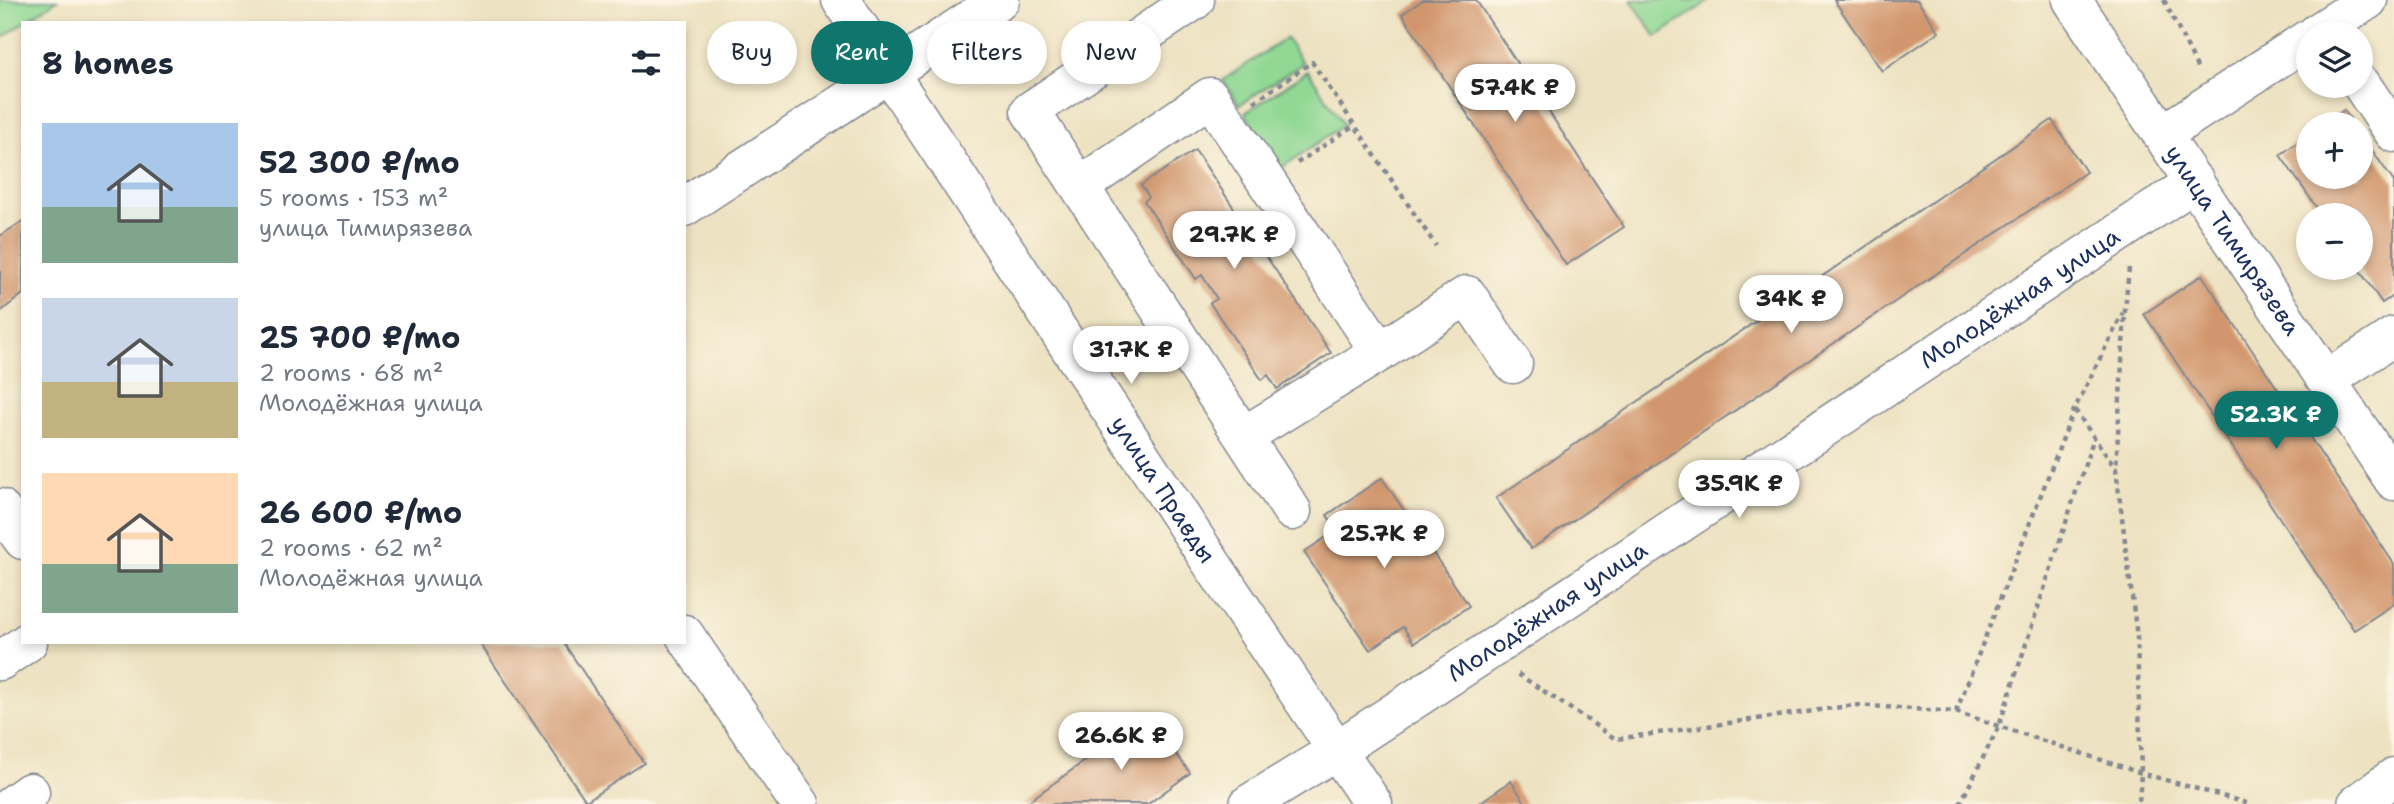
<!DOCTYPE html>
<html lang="en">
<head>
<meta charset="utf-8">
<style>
	body { margin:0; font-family:"Shantell Sans",sans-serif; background:#f6f6f7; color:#1f2937; height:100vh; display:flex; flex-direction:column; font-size:26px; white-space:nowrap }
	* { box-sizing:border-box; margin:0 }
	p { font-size:23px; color:#747a83 }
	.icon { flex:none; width:38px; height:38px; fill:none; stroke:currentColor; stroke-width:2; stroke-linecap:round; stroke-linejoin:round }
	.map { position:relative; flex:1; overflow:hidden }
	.sheet { position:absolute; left:21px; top:21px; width:665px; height:623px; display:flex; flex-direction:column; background:#fff; border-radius:0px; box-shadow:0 4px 10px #0003 }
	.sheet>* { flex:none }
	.banner { position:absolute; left:707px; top:21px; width:665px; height:63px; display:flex; gap:14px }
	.buttons { position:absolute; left:2296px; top:21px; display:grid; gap:14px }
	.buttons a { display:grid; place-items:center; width:77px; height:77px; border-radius:50%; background:#fff; box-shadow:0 4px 10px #0003; font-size:35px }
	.price { position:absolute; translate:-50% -60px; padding:0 16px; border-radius:24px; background:#fff; color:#222; font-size:23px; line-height:46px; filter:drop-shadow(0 2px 4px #0008) }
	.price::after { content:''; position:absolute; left:50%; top:42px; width:21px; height:16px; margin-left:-10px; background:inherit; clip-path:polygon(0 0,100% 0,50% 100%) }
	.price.selected { background:#0f766e; color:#fff }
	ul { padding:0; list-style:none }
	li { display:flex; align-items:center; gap:21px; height:175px; padding:0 21px }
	li span { display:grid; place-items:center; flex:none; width:196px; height:140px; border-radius:0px; color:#555 }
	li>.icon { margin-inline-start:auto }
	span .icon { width:84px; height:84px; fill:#fffc; stroke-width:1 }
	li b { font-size:30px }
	h2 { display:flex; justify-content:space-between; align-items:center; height:84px; padding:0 21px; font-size:30px }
	.tag { padding:0 24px; border-radius:32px; background:#fff; box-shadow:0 4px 10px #0003; font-size:24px; line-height:63px }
	.tag.selected { background:#0f766e; color:#fff }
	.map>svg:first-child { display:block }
	.green { fill:#90d893; stroke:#568478; stroke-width:2 }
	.building { fill:#d1966d }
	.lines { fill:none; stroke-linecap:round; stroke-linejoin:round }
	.minor-casing { stroke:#848890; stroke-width:41 }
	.path { stroke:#848890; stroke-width:4.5; stroke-dasharray:5 5; stroke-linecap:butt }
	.minor { stroke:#fff; stroke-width:38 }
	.labels { text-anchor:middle; stroke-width:5; stroke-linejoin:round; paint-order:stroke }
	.street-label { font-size:24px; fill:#1b2f5e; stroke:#fcf5e5 }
</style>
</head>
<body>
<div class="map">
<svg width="2394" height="804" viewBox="0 0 2394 804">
	<rect width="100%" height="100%" fill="#fcf5e5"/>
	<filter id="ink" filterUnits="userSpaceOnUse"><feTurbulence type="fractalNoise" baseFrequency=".0143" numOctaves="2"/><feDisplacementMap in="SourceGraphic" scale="14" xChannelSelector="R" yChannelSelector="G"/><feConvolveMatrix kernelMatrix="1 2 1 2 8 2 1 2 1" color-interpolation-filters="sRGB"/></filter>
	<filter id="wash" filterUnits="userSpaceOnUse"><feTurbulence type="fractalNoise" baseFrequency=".00686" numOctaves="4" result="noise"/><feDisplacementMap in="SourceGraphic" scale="28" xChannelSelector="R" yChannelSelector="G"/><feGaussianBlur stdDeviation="1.57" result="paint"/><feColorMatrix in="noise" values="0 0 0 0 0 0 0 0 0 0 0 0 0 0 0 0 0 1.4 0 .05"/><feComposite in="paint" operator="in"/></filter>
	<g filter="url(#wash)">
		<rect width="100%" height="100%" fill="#ede2c1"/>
		<path class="green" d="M0,0H57L0,39Z
			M1631,0H1710L1656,37Z
			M1286,38L1303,63L1239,105L1223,80Z
			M1308,71L1344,125L1281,168L1245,113Z"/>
		<g id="blocks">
			<path class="building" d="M1423,0H1476L1624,227L1566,265L1402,14Z
				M1834,0H1917L1939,32L1882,71Z
				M2344,110L2354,124H2324Z
				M2052,120L2086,172L1531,549L1496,498Z
				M2361,134L2394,182V295L2382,303L2358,268H2361V215H2322L2280,155L2308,135V177H2361Z
				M1195,150L1331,353L1277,389L1268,375L1262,380L1210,303L1217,299L1202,275L1196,279L1144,201L1149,197L1141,185Z
				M23,221V294L0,312V236Z
				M2202,275L2394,564V604L2354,630L2144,314Z
				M1382,478L1469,606L1414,643L1403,627L1370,650L1304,552L1337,530L1327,515Z
				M479,642H563L644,763L586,801Z
				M1148,715L1190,773L1148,804H1025Z
				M1511,781L1526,804H1478Z"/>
		</g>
	</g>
	<g filter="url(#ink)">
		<use href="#blocks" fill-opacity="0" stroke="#848890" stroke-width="2"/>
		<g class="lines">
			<g class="minor-casing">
				<g id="minor">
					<path id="s1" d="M841,0L1212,564L1373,804"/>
					<path d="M1195,0L1030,111L1292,511"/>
					<path id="s2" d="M2072,0L2394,481"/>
					<path d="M2317,33L2368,0"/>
					<path d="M2361,84L2394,133"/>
					<path d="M2163,134L2308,39"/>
					<path d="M1080,186L1210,97L1380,352L1244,436"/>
					<path d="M684,207L1000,0"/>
					<path d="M1380,352L1467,295L1513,364"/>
					<path d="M2327,380L2394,336"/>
					<path d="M0,508L23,540"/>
					<path d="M684,634L800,804"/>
					<path d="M0,661L28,642"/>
					<path d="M13,804L30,792"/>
					<path id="s3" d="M1249,804L1337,750L1485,653L2195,182"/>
					<path d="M2357,804L2394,777"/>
				</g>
			</g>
			<path class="path" d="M2164,0L2198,69
				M1254,102L1312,62L1436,246
				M1297,163L1355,125
				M2129,268L2125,309L2116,469L2137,637L2141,773L2139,804
				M2075,410L2116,469
				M1518,674L1616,739L1855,705L1956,712L2141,773L2250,804
				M1956,712L2074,410L2123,313
				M1960,804L1999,726L2094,437"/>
			<use href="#minor" class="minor"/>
		</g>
	</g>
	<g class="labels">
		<g class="street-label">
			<text dy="8" stroke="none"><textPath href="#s2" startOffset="289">улица Тимирязева</textPath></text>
			<text dy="8" stroke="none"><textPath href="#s3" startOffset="922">Молодёжная улица</textPath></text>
			<text dy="8" stroke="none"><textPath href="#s1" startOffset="586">улица Правды</textPath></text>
			<text dy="8" stroke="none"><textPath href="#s3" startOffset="355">Молодёжная улица</textPath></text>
		</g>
	</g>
</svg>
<div class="buttons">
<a><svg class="icon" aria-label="layers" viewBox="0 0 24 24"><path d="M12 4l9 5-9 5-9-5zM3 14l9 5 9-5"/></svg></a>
<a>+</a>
<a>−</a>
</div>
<b class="price" style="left:1515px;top:124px">57.4K ₽</b>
<b class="price" style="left:1234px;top:271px">29.7K ₽</b>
<b class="price" style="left:1791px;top:335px">34K ₽</b>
<b class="price" style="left:1131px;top:386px">31.7K ₽</b>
<b class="price selected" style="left:2276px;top:451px">52.3K ₽</b>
<b class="price" style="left:1739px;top:520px">35.9K ₽</b>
<b class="price" style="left:1384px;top:570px">25.7K ₽</b>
<b class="price" style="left:1121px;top:772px">26.6K ₽</b>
<div class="banner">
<a class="tag">Buy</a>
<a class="tag selected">Rent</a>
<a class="tag">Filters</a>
<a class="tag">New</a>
</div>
<section class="sheet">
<h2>8 homes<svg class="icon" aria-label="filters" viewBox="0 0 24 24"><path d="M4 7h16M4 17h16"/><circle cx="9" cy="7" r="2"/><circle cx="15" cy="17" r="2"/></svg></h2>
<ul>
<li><span style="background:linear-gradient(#a9c7e8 60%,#7fa58c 0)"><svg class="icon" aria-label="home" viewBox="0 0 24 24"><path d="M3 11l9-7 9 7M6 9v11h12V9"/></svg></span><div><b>52 300 ₽/mo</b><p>5 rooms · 153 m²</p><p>улица Тимирязева</p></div></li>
<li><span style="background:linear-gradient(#c9d6e8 60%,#c2b280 0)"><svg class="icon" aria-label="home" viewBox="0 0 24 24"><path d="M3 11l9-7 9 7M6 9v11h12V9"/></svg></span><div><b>25 700 ₽/mo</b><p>2 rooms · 68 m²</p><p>Молодёжная улица</p></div></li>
<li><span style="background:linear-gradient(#ffd9b3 65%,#7fa58c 0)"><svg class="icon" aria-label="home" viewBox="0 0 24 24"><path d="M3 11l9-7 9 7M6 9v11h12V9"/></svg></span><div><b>26 600 ₽/mo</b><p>2 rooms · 62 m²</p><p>Молодёжная улица</p></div></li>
</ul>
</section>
</div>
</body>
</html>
